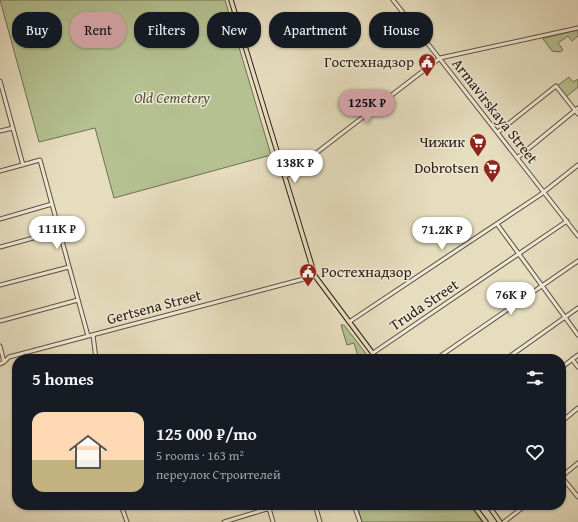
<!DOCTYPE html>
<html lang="en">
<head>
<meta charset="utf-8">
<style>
	body { margin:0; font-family:"Gentium Book Plus",serif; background:#242831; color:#f1f3f6; height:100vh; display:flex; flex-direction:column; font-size:15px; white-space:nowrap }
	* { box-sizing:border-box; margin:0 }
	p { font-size:13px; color:#9ea1a6 }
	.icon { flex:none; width:22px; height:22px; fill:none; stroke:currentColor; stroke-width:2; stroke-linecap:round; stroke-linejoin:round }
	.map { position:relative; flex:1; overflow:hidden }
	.side { position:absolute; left:12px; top:354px; width:554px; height:156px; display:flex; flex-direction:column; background:#171b24; border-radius:16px; box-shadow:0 1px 3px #0004 }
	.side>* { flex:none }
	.top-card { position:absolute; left:12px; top:12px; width:554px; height:36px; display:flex; gap:8px }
	.price { position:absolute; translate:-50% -34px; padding:0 9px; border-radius:14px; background:#fff; color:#222; font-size:13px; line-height:26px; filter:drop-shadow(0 1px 2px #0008) }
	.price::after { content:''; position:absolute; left:50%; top:24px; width:12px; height:9px; margin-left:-6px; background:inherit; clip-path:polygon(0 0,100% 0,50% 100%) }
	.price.active { background:#c59692; color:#111 }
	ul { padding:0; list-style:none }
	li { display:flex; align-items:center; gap:12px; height:100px; padding:0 20px }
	li span { display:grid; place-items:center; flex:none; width:112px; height:80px; border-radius:12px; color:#555 }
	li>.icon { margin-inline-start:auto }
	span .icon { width:48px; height:48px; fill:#fffc; stroke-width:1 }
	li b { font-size:17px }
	h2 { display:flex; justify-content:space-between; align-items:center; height:48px; padding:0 20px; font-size:17px }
	.pill { padding:0 14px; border-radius:16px; background:#171b24; box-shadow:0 1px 3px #0004; font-size:14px; line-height:36px }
	.pill.active { background:#c59692; color:#111 }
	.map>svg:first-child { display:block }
	.green { fill:#b5c191; stroke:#707056 }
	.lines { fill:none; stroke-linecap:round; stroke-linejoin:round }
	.minor-casing { stroke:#5a4f43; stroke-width:5 }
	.major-casing { stroke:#2b201a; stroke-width:5.5 }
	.minor { stroke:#efe9d5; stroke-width:3 }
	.major { stroke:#e6ddbe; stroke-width:3.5 }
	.labels { text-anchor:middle; stroke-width:3; stroke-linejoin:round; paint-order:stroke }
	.poi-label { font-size:15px; fill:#2b201a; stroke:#efe9d5; text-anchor:end }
	.park-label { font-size:15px; font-style:italic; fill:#54503e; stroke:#efe9d5 }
	.street-label { font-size:15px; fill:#2b201a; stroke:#efe9d5 }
</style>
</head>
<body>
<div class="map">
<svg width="578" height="522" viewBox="0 0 578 522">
	<rect width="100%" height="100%" fill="#e6ddbe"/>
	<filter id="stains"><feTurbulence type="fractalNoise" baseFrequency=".005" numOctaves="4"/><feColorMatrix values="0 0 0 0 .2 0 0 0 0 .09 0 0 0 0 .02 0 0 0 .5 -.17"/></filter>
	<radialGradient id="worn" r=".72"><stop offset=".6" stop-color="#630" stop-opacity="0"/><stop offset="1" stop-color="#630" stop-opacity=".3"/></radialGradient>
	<path class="green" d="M0,0H225L271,155L114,198L95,128L39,142Z
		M578,30V36L572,41L568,36L558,43L563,50L560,52L552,51L543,39L544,38Z
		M569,77L573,82L578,79V87L566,97L557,86Z
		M341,325H344L367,355L357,358L358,356L354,343L347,345Z
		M357,505H471L482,522H362Z"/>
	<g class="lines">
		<g class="minor-casing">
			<path id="minor" d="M393,0L436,54L578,236
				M0,81L23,165
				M0,131L13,128
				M498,132L556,86L578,114
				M517,158L578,108
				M0,171L40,160L88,336
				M285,177L440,58L578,28
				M0,219L52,204
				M497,224L578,335
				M0,247L59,231
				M0,285L69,267
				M0,321L78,300
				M349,322L540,195L578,165
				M93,335L96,359
				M0,346L4,362
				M373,353L567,221
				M436,359L578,261
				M506,359L578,308
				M572,359L578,367
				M0,364L4,362L9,357L315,276
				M561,368L578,355
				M561,422L578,408
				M561,476L578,497
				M561,477L578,463
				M121,505L127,522
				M315,505L320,522
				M354,505L360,522
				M269,508L273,522
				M224,522L280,505
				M504,522L526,505"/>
		</g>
		<g class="major-casing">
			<path id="major" d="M231,0L315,276L377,359
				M473,505L486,522
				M488,505L500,522"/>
		</g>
		<use href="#minor" class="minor"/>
		<use href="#major" class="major"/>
	</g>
	<defs>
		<g id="civic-pin" transform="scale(0.9)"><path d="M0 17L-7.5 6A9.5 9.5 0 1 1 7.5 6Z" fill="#8f2418" stroke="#efe9d5"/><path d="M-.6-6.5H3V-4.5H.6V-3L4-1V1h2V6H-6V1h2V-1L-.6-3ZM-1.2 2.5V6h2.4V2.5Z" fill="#fff"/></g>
		<g id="supermarket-pin" transform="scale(0.9)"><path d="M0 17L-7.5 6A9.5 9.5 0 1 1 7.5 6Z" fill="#8f2418" stroke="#efe9d5"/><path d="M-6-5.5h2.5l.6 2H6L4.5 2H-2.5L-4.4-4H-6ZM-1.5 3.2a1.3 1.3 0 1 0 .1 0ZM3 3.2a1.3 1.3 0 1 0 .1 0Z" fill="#fff"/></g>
	</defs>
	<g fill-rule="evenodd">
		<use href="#civic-pin" x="427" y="62"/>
		<use href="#supermarket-pin" x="478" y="142"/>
		<use href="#supermarket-pin" x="492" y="168"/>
		<use href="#civic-pin" x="308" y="272"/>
	</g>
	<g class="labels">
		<g class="poi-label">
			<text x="414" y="67">Гостехнадзор</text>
			<text x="465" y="147">Чижик</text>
			<text x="479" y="173">Dobrotsen</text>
			<text x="321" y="277" text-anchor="start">Ростехнадзор</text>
		</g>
		<g class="park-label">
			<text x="172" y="103">Old Cemetery</text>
		</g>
		<g class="street-label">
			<text transform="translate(495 111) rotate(52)" y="5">Armavirskaya Street</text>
			<text transform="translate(424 305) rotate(-34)" y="5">Truda Street</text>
			<text transform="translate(154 307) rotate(-15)" y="5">Gertsena Street</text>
		</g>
	</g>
	<rect width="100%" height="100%" filter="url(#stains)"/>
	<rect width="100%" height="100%" fill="url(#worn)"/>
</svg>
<b class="price active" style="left:367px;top:124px">125K ₽</b>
<b class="price" style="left:295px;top:184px">138K ₽</b>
<b class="price" style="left:57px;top:250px">111K ₽</b>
<b class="price" style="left:442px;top:251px">71.2K ₽</b>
<b class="price" style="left:511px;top:316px">76K ₽</b>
<div class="top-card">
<a class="pill">Buy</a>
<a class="pill active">Rent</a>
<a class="pill">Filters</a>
<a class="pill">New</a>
<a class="pill">Apartment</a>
<a class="pill">House</a>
</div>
<section class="side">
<h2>5 homes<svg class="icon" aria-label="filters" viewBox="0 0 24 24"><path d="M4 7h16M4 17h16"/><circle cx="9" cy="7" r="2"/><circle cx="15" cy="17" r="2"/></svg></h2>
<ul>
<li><span style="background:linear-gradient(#ffd9b3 60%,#c2b280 0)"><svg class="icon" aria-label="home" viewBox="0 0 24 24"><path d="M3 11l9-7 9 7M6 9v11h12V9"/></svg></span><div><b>125 000 ₽/mo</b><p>5 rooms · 163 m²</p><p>переулок Строителей</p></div><svg class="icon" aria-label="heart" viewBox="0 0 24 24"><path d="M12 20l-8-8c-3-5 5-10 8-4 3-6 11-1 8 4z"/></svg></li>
</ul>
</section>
</div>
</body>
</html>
